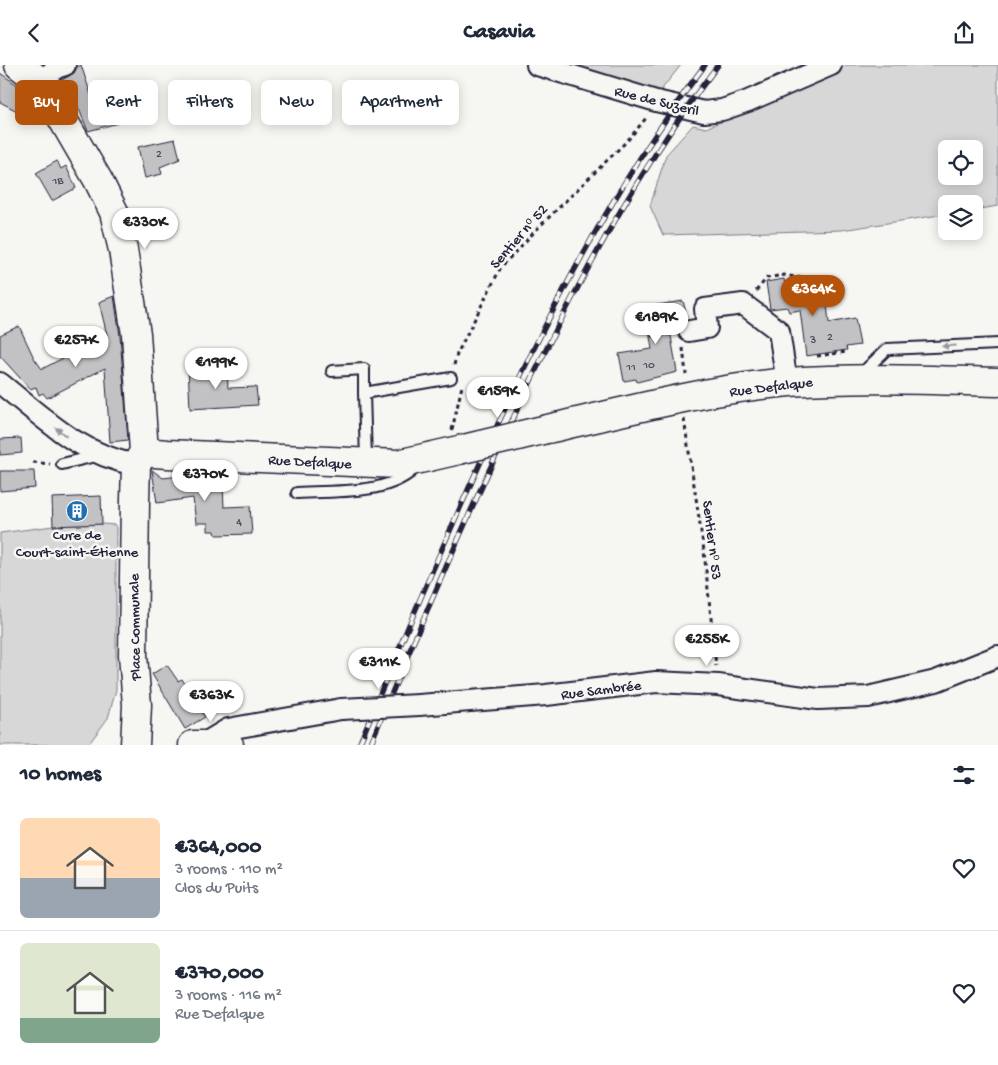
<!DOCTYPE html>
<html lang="en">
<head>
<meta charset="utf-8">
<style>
	body { margin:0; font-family:"Gochi Hand",sans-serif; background:#f2f2f3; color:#1f2937; height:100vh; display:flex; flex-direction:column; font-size:19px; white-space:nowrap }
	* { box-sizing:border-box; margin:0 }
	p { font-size:16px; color:#747a83 }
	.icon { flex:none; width:28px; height:28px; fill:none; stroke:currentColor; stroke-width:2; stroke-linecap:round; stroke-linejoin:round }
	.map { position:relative; height:680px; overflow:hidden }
	.panel { display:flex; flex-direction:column; background:#fff; flex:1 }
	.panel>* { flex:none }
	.banner { position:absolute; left:15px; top:15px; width:500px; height:45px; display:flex; gap:10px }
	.tools { position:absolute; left:938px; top:75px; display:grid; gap:10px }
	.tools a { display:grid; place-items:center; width:45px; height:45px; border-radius:8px; background:#fff; box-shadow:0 2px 12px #0003; font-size:25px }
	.price { position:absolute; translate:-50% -42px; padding:0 11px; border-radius:18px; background:#fff; color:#222; font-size:16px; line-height:32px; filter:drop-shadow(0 1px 2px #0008) }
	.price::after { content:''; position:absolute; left:50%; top:30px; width:15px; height:11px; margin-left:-8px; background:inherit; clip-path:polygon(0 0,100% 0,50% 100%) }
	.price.on { background:#b45309; color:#fff }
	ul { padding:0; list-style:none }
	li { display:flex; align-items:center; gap:15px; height:125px; padding:0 20px }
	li+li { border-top:1px solid #e0e1e3 }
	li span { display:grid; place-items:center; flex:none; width:140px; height:100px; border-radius:8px; color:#555 }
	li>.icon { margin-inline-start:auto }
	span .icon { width:60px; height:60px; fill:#fffc; stroke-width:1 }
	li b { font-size:21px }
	h2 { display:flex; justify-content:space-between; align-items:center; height:60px; padding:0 20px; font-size:21px }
	.pill { padding:0 18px; border-radius:8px; background:#fff; box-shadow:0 2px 12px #0003; font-size:18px; line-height:45px }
	.pill.on { background:#b45309; color:#fff }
	header { display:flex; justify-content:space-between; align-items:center; height:65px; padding:0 20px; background:#fff; font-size:22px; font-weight:700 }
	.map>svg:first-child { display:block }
	.green { fill:#d7d7d7; stroke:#7c7c89; fill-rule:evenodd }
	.building { fill:#c2c2c4; stroke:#22223b }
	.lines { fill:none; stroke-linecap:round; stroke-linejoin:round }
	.lane-casing { stroke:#22223b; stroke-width:14 }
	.street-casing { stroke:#22223b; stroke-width:24 }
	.secondary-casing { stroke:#22223b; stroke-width:31 }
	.path { stroke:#22223b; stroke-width:3; stroke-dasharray:4 4; stroke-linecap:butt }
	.lane { stroke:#f6f6f2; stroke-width:10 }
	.street { stroke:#f6f6f2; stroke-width:20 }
	.secondary { stroke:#f6f6f2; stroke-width:28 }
	.rail-casing { stroke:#22223b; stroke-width:5.5 }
	.rail { stroke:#f6f6f2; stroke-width:4; stroke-dasharray:11; stroke-linecap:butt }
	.street-bridge-casing { stroke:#22223b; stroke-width:24; stroke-linecap:butt }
	.secondary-bridge-casing { stroke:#22223b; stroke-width:31; stroke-linecap:butt }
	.street-bridge { stroke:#f6f6f2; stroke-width:20 }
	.secondary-bridge { stroke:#f6f6f2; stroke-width:28 }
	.oneway { fill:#9797a0 }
	.labels { text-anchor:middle; stroke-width:5; stroke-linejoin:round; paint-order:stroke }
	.number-label { font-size:12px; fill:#4a4a5d }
	.street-label { font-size:15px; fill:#22223b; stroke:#f6f6f2 }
	.poi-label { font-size:15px; fill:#22223b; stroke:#f6f6f2 }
</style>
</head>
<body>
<header><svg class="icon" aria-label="back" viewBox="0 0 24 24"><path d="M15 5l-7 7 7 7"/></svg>Casavia<svg class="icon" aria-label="share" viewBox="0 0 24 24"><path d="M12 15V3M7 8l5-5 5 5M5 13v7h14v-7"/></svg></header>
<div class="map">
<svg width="998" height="680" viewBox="0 0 998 680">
	<rect width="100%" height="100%" fill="#f6f6f2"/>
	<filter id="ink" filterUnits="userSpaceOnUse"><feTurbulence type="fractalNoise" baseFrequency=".02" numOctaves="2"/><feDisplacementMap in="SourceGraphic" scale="10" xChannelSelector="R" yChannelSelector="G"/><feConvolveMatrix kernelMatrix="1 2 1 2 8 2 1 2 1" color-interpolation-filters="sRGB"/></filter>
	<g filter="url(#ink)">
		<path class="green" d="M554,0H681L657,30Z
			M847,0H998V141L974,145V139H946V149L842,165L663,170L650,141L666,90L693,60L706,63ZM946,84H974V111H946Z
			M102,459L116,460V625L108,653L88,680H0V468L53,461Z"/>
		<path class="building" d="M81,0L92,33L107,26L118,58L88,66L74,32L69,34L60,16L74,8L77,2Z
			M0,8L29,28L43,51L24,58L19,47L0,37Z
			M175,74L180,94L160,102L162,109L145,113L138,82Z
			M57,96L61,104L66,101L76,123L52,136L36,108Z
			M784,214L785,218L803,214L804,222L822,220L823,230H826L829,258L855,253L860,280L846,282L847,285L806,291L800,245L789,247L787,242L770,244L766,217Z
			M114,231L120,271L128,375L110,377L105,303L47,333L43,328L39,330L36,322L30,324L0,291V270L19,261L34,293L42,304L107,270L99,237Z
			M683,236L687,252L684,253L678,264L670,265L677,307L637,317L636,314L624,316L619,289L652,284L645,242Z
			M205,299V304L227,303L228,323L256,322L258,340L190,344L188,300Z
			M21,373L22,388L0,390V374Z
			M152,405L163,413L216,407L218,421H223L224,442L250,441L252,469L216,470L215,466H208V458H196L193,433L157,438Z
			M0,406H34L35,423L0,426Z
			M101,431L102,459L53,461L52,433Z
			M167,600L178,616L182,614L205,652L185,664L152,609Z"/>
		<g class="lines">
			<g class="lane-casing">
				<path id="lane" d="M332,306L364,304V328
					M860,310L887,284L998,279
					M366,395L364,328L451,313
					M62,399L100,390
					M297,428C335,425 390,431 417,401"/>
			</g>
			<g class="street-casing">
				<path id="street" d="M537,0L656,36L704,47L722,45L748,36L831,0
					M41,17L56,3L65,0
					M689,266L707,263L705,244L743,239L779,266L787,318
					M0,318C45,354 77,388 136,400
					M419,640L546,630L656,617L718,620L818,634L868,632L936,616L998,591
					M203,679L228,664L341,644"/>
			</g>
			<g class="secondary-casing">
				<path id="secondary" d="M19,0L41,17L98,115L114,147L123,185L136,269L144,387
					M547,364C627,346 708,324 789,317C859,312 928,315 998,317
					M144,387L167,389L398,399L459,385
					M135,680L137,640L133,590L135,435L136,400L144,387
					M193,680H229"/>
			</g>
			<path class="path" d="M756,226L767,213L784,210L819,216
				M651,271L672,269
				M683,283L686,309
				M817,291L846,287
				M454,300L457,289L501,202L541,160L627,76L647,52
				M684,354L704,486L716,601
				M452,365L462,321
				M33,397L50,399"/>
			<use href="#lane" class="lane"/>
			<use href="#street" class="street"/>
			<use href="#secondary" class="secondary"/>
			<g class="rail-casing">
				<path id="rail" d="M359,680C398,584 439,489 482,394C544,256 613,121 705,0
					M370,680C408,589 447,498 488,408C552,266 623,124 718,0"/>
			</g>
			<use href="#rail" class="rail"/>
			<g class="street-bridge-casing">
				<path id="street-bridge" d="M341,644L419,640"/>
			</g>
			<g class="secondary-bridge-casing">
				<path id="secondary-bridge" d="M459,385L547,364"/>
			</g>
			<use href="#street-bridge" class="street-bridge"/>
			<use href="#secondary-bridge" class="secondary-bridge"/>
		</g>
		<defs><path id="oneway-solid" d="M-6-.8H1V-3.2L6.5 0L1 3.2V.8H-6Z" transform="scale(1.25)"/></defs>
		<g class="oneway">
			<use href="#oneway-solid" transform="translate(949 281) rotate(177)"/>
			<use href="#oneway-solid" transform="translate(61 367) rotate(-141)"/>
		</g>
	</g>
	<defs>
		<g id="building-disc" transform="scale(1.125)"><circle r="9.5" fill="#1f6fb2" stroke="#f6f6f2"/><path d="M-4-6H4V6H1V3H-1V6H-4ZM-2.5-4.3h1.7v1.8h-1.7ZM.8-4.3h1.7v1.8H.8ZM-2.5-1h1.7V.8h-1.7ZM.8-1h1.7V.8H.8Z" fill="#fff"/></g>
	</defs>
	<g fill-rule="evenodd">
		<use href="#building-disc" x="77" y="446"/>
	</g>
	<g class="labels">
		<g class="number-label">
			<text x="159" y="92">2</text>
			<text x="58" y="119">1B</text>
			<text x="830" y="275">2</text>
			<text x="813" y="278">3</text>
			<text x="649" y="303">10</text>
			<text x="631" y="305">11</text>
			<text x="239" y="460">4</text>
		</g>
		<g class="street-label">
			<text transform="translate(657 35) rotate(14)" y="5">Rue de Suzeril</text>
			<text transform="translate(518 171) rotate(-49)" y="5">Sentier nᵒ 52</text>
			<text transform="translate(771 321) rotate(-7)" y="5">Rue Defalque</text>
			<text transform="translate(310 396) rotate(3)" y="5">Rue Defalque</text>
			<text transform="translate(713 475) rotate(83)" y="5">Sentier nᵒ 53</text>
			<text transform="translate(134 562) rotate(-91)" y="5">Place Communale</text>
			<text transform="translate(601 624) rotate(-7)" y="5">Rue Sambrée</text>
		</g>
		<g class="poi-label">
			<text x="77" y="474">Cure de<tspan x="77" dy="17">Court-saint-Étienne</tspan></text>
		</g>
	</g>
</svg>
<div class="tools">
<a><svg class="icon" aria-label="locate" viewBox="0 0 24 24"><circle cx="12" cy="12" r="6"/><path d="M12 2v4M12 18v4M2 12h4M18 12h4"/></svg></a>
<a><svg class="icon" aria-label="layers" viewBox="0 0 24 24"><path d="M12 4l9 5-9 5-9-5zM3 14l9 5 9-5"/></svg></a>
</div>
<b class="price" style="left:145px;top:185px">€330K</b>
<b class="price on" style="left:813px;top:252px">€364K</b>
<b class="price" style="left:656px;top:280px">€189K</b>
<b class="price" style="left:76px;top:303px">€257K</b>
<b class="price" style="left:216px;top:325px">€199K</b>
<b class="price" style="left:498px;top:354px">€159K</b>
<b class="price" style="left:205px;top:437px">€370K</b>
<b class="price" style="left:707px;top:602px">€255K</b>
<b class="price" style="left:379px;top:625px">€311K</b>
<b class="price" style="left:211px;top:658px">€363K</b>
<div class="banner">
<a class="pill on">Buy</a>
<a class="pill">Rent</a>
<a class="pill">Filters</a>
<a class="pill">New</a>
<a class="pill">Apartment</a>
</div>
</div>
<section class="panel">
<h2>10 homes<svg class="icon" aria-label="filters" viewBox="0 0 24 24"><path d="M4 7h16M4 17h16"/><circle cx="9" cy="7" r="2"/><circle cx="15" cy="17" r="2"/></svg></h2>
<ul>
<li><span style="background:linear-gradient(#ffd9b3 60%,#9aa5b1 0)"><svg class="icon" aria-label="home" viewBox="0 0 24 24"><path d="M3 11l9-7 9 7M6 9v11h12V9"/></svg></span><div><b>€364,000</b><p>3 rooms · 110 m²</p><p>Clos du Puits</p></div><svg class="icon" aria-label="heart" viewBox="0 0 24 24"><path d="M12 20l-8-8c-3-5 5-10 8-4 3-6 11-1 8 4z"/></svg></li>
<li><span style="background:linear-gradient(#dfe7d0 75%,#7fa58c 0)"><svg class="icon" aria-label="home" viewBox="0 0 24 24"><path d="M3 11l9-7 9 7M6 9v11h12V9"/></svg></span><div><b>€370,000</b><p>3 rooms · 116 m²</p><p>Rue Defalque</p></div><svg class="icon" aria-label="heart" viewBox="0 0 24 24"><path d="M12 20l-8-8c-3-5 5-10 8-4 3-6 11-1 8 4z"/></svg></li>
</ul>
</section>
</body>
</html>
